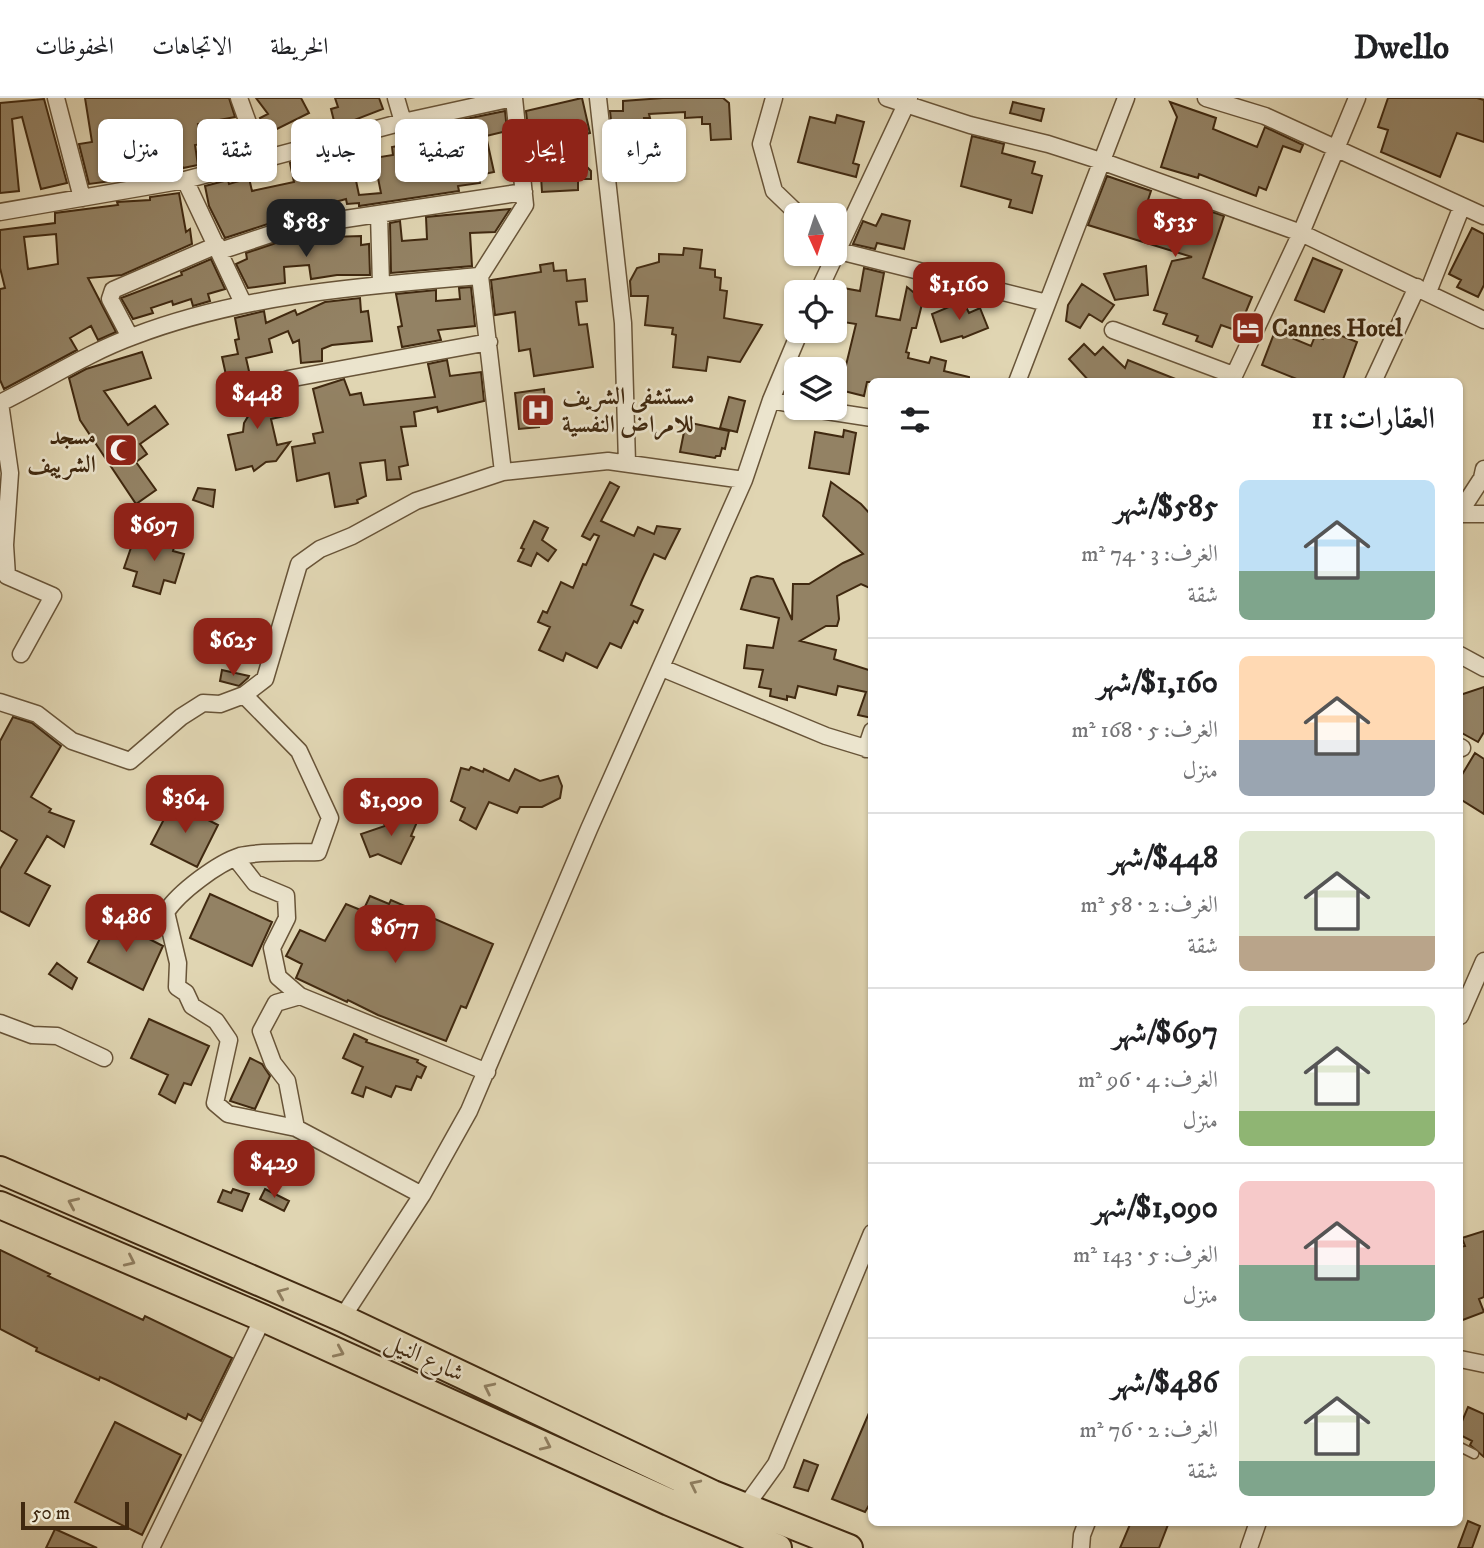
<!DOCTYPE html>
<html lang="ar">
<head>
<meta charset="utf-8">
<style>
	body { margin:0; font-family:"IM FELL DW Pica",Amiri,serif; background:#f6f6f6; color:#202124; direction:rtl; height:100vh; display:flex; flex-direction:column; font-size:26px; white-space:nowrap }
	* { box-sizing:border-box; margin:0 }
	p { font-size:23px; color:#757577 }
	.icon { flex:none; width:38px; height:38px; fill:none; stroke:currentColor; stroke-width:2; stroke-linecap:round; stroke-linejoin:round }
	.map { position:relative; flex:1; overflow:hidden; direction:ltr }
	.sheet { position:absolute; left:868px; top:280px; width:595px; height:1148px; display:flex; flex-direction:column; background:#fff; border-radius:10px; box-shadow:0 2px 5px #0004; direction:rtl }
	.sheet>* { flex:none }
	.banner { position:absolute; left:21px; top:21px; width:665px; height:63px; direction:rtl; display:flex; gap:14px }
	.needle { width:46px; rotate:177deg }
	.buttons { position:absolute; left:784px; top:105px; display:grid; gap:14px }
	.buttons a { display:grid; place-items:center; width:63px; height:63px; border-radius:10px; background:#fff; box-shadow:0 2px 5px #0004; font-size:35px }
	.scale { position:absolute; left:21px; bottom:18px; width:108px; box-sizing:border-box; padding-left:7px; border:4px solid #402910; border-top:0; font-size:19px; line-height:24px; white-space:nowrap; color:#402910; -webkit-text-stroke:5px #ebe4cd; paint-order:stroke }
	.price { position:absolute; translate:-50% -60px; padding:0 16px; border-radius:14px; background:#8f2418; color:#fff; font-size:23px; line-height:46px; filter:drop-shadow(0 2px 4px #0008) }
	.price::after { content:''; position:absolute; left:50%; top:42px; width:21px; height:16px; margin-left:-10px; background:inherit; clip-path:polygon(0 0,100% 0,50% 100%) }
	.price.active { background:#222; color:#fff }
	ul { padding:0; list-style:none }
	li { display:flex; align-items:center; gap:21px; height:175px; padding:0 28px }
	li+li { border-top:2px solid #e0e0e0 }
	li span { display:grid; place-items:center; flex:none; width:196px; height:140px; border-radius:10px; color:#555 }
	li>.icon { margin-inline-start:auto }
	span .icon { width:84px; height:84px; fill:#fffc; stroke-width:1 }
	li b { font-size:30px }
	h2 { display:flex; justify-content:space-between; align-items:center; height:84px; padding:0 28px; font-size:30px }
	.pill { padding:0 24px; border-radius:10px; background:#fff; box-shadow:0 2px 5px #0004; font-size:24px; line-height:63px }
	.pill.active { background:#8f2418; color:#fff }
	header { display:flex; align-items:center; gap:42px; box-sizing:border-box; height:98px; padding:0 35px; background:#fff; border-bottom:2px solid #e0e0e0 }
	header strong { font-size:33px }
	nav { display:flex; gap:38px; margin-inline-start:auto; font-size:24px }
	.map>svg:first-child { display:block }
	.building { fill:#938264; stroke:#402910; stroke-width:2; fill-rule:evenodd }
	.lines { fill:none; stroke-linecap:round; stroke-linejoin:round }
	.lane-casing { stroke:#685438; stroke-width:11 }
	.street-casing { stroke:#685438; stroke-width:19 }
	.primary-casing { stroke:#402910; stroke-width:30 }
	.lane { stroke:#ebe4cd; stroke-width:8 }
	.street { stroke:#ebe4cd; stroke-width:16 }
	.primary { stroke:#e0d5b2; stroke-width:26 }
	.oneway { stroke:#907f61 }
	.labels { text-anchor:middle; stroke-width:5; stroke-linejoin:round; paint-order:stroke }
	.poi-label { font-size:24px; font-weight:bold; fill:#402910; stroke:#ebe4cd; text-anchor:start }
	.street-label { font-size:24px; fill:#402910; stroke:#ebe4cd }
</style>
</head>
<body>
<header>
<strong>Dwello</strong>
<nav><a>الخريطة</a><a>الاتجاهات</a><a>المحفوظات</a></nav>
</header>
<div class="map">
<svg width="1484" height="1450" viewBox="0 0 1484 1450">
	<rect width="100%" height="100%" fill="#e0d5b2"/>
	<filter id="stains"><feTurbulence type="fractalNoise" baseFrequency=".00286" numOctaves="4"/><feColorMatrix values="0 0 0 0 .2 0 0 0 0 .09 0 0 0 0 .02 0 0 0 .5 -.17"/></filter>
	<radialGradient id="worn" r=".72"><stop offset=".6" stop-color="#630" stop-opacity="0"/><stop offset="1" stop-color="#630" stop-opacity=".3"/></radialGradient>
	<path class="building" d="M85,0H229L235,19L198,26L202,46L195,47L198,67L183,70L177,58L179,71L172,73L119,74L120,82L89,86L79,46L92,44Z
		M256,0H301L309,15L267,36L260,20L268,16Z
		M335,0H379L383,11L349,24L350,27L336,31L331,11L338,9Z
		M582,0L590,35L567,41L585,57L580,62L591,73V81H578V92L542,94L539,47L530,49L526,13Z
		M663,0H723L729,5L731,41L711,42L710,26H702V19L685,20V14L649,16L650,20H644L645,31L629,32V39L613,40L610,13H623V3Z
		M1388,0H1477L1484,2V44L1457,35L1440,79L1381,54L1388,32L1378,29Z
		M44,1L67,85L41,91L22,19L12,21L19,93L0,95V5Z
		M1013,4L1044,11L1041,23L1010,15Z
		M1170,4L1216,20L1213,31L1257,49L1265,29L1303,47L1300,54L1283,48L1266,92L1259,89L1256,98L1199,76L1198,80L1161,69L1177,19Z
		M505,13L507,33L486,38L494,74L479,77L480,85L458,88L459,93L359,108V105L347,106L346,101L324,107L325,113L289,119L225,140L209,108L205,88L228,82L229,86L249,80L252,93L294,84L290,65L318,60L327,55L365,49L369,70L354,73L359,97L381,95L374,60L393,57L392,49L424,43L427,53L452,49L446,25Z
		M837,17L864,24L853,65L859,67L856,79L798,64L810,19L835,25Z
		M972,38L1004,46L1002,55L1035,64L1032,75L1042,78L1032,115L1009,109L1011,102L961,88Z
		M1107,78L1151,93L1148,102L1161,106L1157,116L1185,125L1192,107L1224,118L1203,180L1252,199L1238,233L1221,227L1212,249L1196,243L1198,238L1163,226L1167,216L1154,212L1172,163L1192,159L1088,127Z
		M179,95L186,134L190,131L192,146L122,177L88,180L116,234L98,242L91,228L70,240L77,252L4,291L0,282V191L5,190L0,170V132L55,125V115L118,107L117,104L150,102V99ZM56,136L58,166L28,171L24,139Z
		M510,111L495,134L470,135L472,168L391,175L390,125L400,123L402,143L427,141L426,119Z
		M882,116L910,123L904,151L877,145L875,151L853,146L863,123L876,128Z
		M1472,130L1484,136V187L1478,199L1457,189L1461,182L1449,176Z
		M330,134L331,139L361,138V147L369,146L370,177H337L311,181L309,167L284,169L285,185L248,190L236,166L247,161L246,155L294,139Z
		M684,150L702,152L700,170L715,172V179L721,180L720,192L727,193L724,220L762,227L740,264L708,259L706,273L673,269L676,237L672,236L673,230L645,227L648,198H631L630,183L637,170L659,164V156L683,157Z
		M1313,160L1342,172L1324,214L1295,202Z
		M211,161L225,191L208,196L210,203L193,208L191,201L173,207L172,203L151,210L153,215L133,221L121,200L182,177L181,174Z
		M553,165L554,173L566,172L567,183L585,181L587,203L576,204L579,227L587,226L593,269L534,278L530,251L519,253L515,214L495,217L491,182L541,174L540,167Z
		M1146,168L1148,197L1115,202L1104,176Z
		M864,170L884,175L876,218L900,222L907,189L923,202L916,230H912L906,254L909,255L908,260L929,265L931,259L946,263L944,273L969,279V284H867L864,298L840,292L856,226L837,223L843,190L860,193Z
		M1082,186L1114,207L1102,224L1089,216L1080,230L1066,223L1068,207Z
		M471,189L475,228L438,232L441,242L402,249L398,229L402,228L396,196L436,192V203L460,201L459,190Z
		M360,200L361,214L368,213L372,243L332,247L322,251V263L301,265L299,242L293,245L288,233L269,241L272,254L246,260L251,282L228,286L222,259L238,256L235,242L239,241L235,220L264,213L266,225L295,212L297,217L325,204Z
		M963,203L969,215L980,210L988,230L963,240L962,238L941,244L932,216Z
		M1327,232L1357,244L1342,284H1304L1262,267L1275,233L1311,248L1315,238L1323,241Z
		M1084,246L1095,257L1103,249L1125,270L1128,262L1183,284H1090L1069,261Z
		M142,254L151,280L104,293L128,327L155,308L168,326L140,346L147,356L136,364L156,392L136,406L80,322L69,280L86,271Z
		M447,262L450,278L481,274L484,303L438,314L437,309L414,314L416,328L401,329L408,367L399,369L401,381L387,382L385,362L360,365L366,398L357,402L358,405L335,409L329,375L297,383L292,349L315,345L313,336L323,334L313,291L344,281L350,297L361,295L364,307L435,299L428,266Z
		M262,280L268,309L283,305L285,318L271,321L277,347L290,344L276,363L266,364L254,373L252,368L236,372L228,337L243,334L244,325L250,315L245,284Z
		M544,291L547,320L538,321L539,329L519,331L515,295Z
		M729,299L745,303L737,334L720,330Z
		M686,324L729,333L725,351L722,350L720,358H716L715,360L680,354Z
		M844,332L856,335L849,376L809,370L815,334L843,339Z
		M610,384L619,389L601,423L634,438L638,429L654,436L657,428L680,431L665,461L654,456L641,484L631,507L643,512L637,525L634,523L621,550L610,545L597,570L566,555L563,563L539,552L550,529L538,524L543,513L547,515L561,484L573,490L583,466L586,467L599,438L594,436L590,442L582,438Z
		M831,384L861,406L872,418V491L861,486L837,498L839,521L837,528H826L800,543L836,552L834,561L872,573V620L858,617L866,594L838,588L836,597L798,588L795,600L787,598V602L770,598L771,591L759,589L763,572L744,570L747,547L773,550L779,520L741,511L751,480L757,478L773,481L792,522L793,486H809L843,465L863,456L823,418Z
		M198,390L215,392L213,409L193,402Z
		M534,423L548,430L542,442L556,452L548,463L537,455L531,468L518,463L524,451L521,450Z
		M147,437L175,446L173,453L184,456L175,485L164,482L160,496L133,488L137,474L124,470L134,441L145,444Z
		M222,572L249,578L248,580L239,588L220,583Z
		M1484,589V634L1478,644L1460,634V597Z
		M13,619L32,625L61,648L31,699L51,711L49,714L74,723L64,749L47,738L25,775L50,788L29,828L0,813V771L17,742L0,732V643Z
		M1475,655L1484,661V716L1460,701V680Z
		M471,669L483,674L484,671L509,683L515,671L540,683L558,678L562,688L560,700L542,709H520L517,715L489,704L476,731L460,722L465,710L451,703L461,670L469,672Z
		M173,704L218,727L197,769L151,746Z
		M396,715L417,724L411,738L414,739L401,766L378,756L370,759L361,736L385,728L382,720Z
		M210,796L272,824L252,868L190,840Z
		M370,798L389,806L391,802L493,846L466,910L461,908L446,943L378,917L348,902L347,904L296,880L302,866L286,858L300,832L325,843L346,806L363,813Z
		M110,821L163,848L143,892L88,864Z
		M57,865L77,880L72,891L49,876Z
		M149,921L209,948L191,987L184,985L175,1005L159,996L168,977L131,960Z
		M354,936L367,942L366,944L418,962L417,964L426,969L421,980L417,978L411,992L396,988L391,999L366,989L363,999L352,995L363,969L343,960Z
		M250,960L262,966L270,978L255,1011L230,1003Z
		M233,1091L249,1096L242,1113L218,1104L223,1092L231,1095Z
		M265,1091L289,1103L284,1113L260,1101Z
		M1484,1133V1199L1479,1201L1484,1214L1460,1223V1149L1465,1148L1462,1140Z
		M0,1152L50,1176L48,1178L143,1222L145,1218L232,1260L201,1323L188,1316L186,1321L107,1282L100,1279L99,1282L36,1253L37,1250L0,1231Z
		M872,1308V1402L865,1414L832,1401Z
		M1468,1309L1484,1316V1359L1470,1347L1472,1343L1460,1337V1328Z
		M115,1324L181,1357L142,1437L75,1404Z
		M804,1362L818,1367L808,1393L794,1389Z
		M1468,1423L1480,1428L1472,1450H1458Z
		M1131,1424H1169L1159,1450H1120Z
		M55,1431L97,1450H46Z"/>
	<g class="lines">
		<g class="lane-casing">
			<path id="lane" d="M1460,1349L1474,1356"/>
		</g>
		<g class="street-casing">
			<path id="street" d="M56,0L82,100
				M239,0L261,61
				M396,0L403,24
				M598,0L623,225L627,365
				M774,0L761,46L774,93L799,117
				M887,0L970,27L1048,46L1101,63L1301,135L1484,222
				M1206,0L1265,18L1484,118
				M185,82L243,205
				M0,114L185,82L403,24L513,0
				M379,116L381,187
				M835,152L1047,205
				M220,153L292,129L524,94
				M818,194L909,0
				M1428,194L1462,108
				M1113,232L1233,277
				M130,239L110,201L113,192L217,147
				M288,281L489,244
				M1017,284L1126,0
				M1231,284L1301,135L1357,0
				M1373,284L1417,189
				M771,302L796,307
				M0,305C45,283 87,255 134,238C244,196 364,188 480,178
				M0,305L10,375L5,447L7,478L53,498L21,556
				M807,310L872,320
				M503,374L480,178L525,107L514,0
				M1460,414L1482,380L1484,371
				M1460,416H1484
				M1460,557L1484,570
				M662,570L826,638L872,652
				M0,604L37,616L72,643L130,663L181,619L203,605L220,606L244,597
				M1460,649L1462,650
				M866,651L872,633
				M241,758L237,762L255,785L286,798L287,820L272,850L278,879L300,898L276,905L261,933L273,965L287,983L296,1030
				M300,898L487,974
				M1460,918L1484,863
				M0,925L32,937L57,938L104,960
				M422,1097L296,1030L228,1016L215,1005L229,942L216,923L192,908L186,895L177,889L178,865L166,814C179,794 218,765 240,758C258,753 297,755 318,754L330,720L299,653L244,597L265,581L299,466L320,451L352,438L416,403L503,374L608,363L744,382
				M342,1220L422,1097L469,1013L589,731L744,382L771,302L800,233
				M1460,1261L1484,1266
				M745,1409L776,1366L872,1135
				M151,1450L263,1220
				M1081,1450L1082,1437L1087,1424
				M1249,1450L1258,1424"/>
		</g>
		<g class="primary-casing">
			<path id="primary" d="M0,1072L342,1220L713,1396L849,1450
				M0,1107L263,1220L669,1404L778,1450"/>
		</g>
		<use href="#lane" class="lane"/>
		<use href="#street" class="street"/>
		<use href="#primary" class="primary"/>
	</g>
	<defs><path id="oneway-chevron" d="M-2-3.5L2.5 0L-2 3.5" fill="none" stroke-width="1.6" stroke-linecap="round" stroke-linejoin="round" transform="scale(1.75)"/></defs>
	<g class="oneway">
		<use href="#oneway-chevron" transform="translate(73 1105) rotate(-156)"/>
		<use href="#oneway-chevron" transform="translate(130 1163) rotate(25)"/>
		<use href="#oneway-chevron" transform="translate(282 1195) rotate(-157)"/>
		<use href="#oneway-chevron" transform="translate(339 1254) rotate(24)"/>
		<use href="#oneway-chevron" transform="translate(489 1290) rotate(-154)"/>
		<use href="#oneway-chevron" transform="translate(546 1347) rotate(25)"/>
		<use href="#oneway-chevron" transform="translate(695 1387) rotate(-154)"/>
	</g>
	<defs>
		<g id="hotel-square" transform="scale(1.75)"><rect x="-9" y="-9" width="18" height="18" rx="4" fill="#8f2418" stroke="#ebe4cd"/><path d="M-6-4.5h1.5V1H6V5H4.5V3h-9V5H-6ZM-4 0a1.8 1.8 0 1 1 3.6 0ZM.5 0V-2.5h3Q6-2.5 6 0Z" fill="#fff"/></g>
		<g id="hospital-square" transform="scale(1.75)"><rect x="-9" y="-9" width="18" height="18" rx="4" fill="#8f2418" stroke="#ebe4cd"/><path d="M-5-5h3v3.5h4V-5h3V5h-3V1.5h-4V5h-3Z" fill="#fff"/></g>
		<g id="mosque-square" transform="scale(1.75)"><rect x="-9" y="-9" width="18" height="18" rx="4" fill="#8f2418" stroke="#ebe4cd"/><path d="M3.5-4.9A6 6 0 1 0 3.5 4.9A5 5 0 1 1 3.5-4.9Z" fill="#fff"/></g>
	</defs>
	<g fill-rule="evenodd">
		<use href="#hotel-square" x="1248" y="230"/>
		<use href="#hospital-square" x="538" y="312"/>
		<use href="#mosque-square" x="121" y="352"/>
	</g>
	<g class="labels">
		<g class="poi-label">
			<text x="1272" y="238">Cannes Hotel</text>
			<text x="562" y="306">مستشفى الشريف<tspan x="562" dy="28">للامراض النفسية</tspan></text>
			<text x="96" y="346" text-anchor="end">مسجد<tspan x="96" dy="28">الشرييف</tspan></text>
		</g>
		<g class="street-label">
			<text transform="translate(425 1259) rotate(25)" y="8">شارع النيل</text>
		</g>
	</g>
	<rect width="100%" height="100%" filter="url(#stains)"/>
	<rect width="100%" height="100%" fill="url(#worn)"/>
</svg>
<div class="buttons">
<a><svg class="needle" viewBox="-14 -14 28 28"><path d="M0-13l5 13h-10z" fill="#e53935"/><path d="M0 13l5-13h-10z" fill="#757577"/></svg></a>
<a><svg class="icon" aria-label="locate" viewBox="0 0 24 24"><circle cx="12" cy="12" r="6"/><path d="M12 2v4M12 18v4M2 12h4M18 12h4"/></svg></a>
<a><svg class="icon" aria-label="layers" viewBox="0 0 24 24"><path d="M12 4l9 5-9 5-9-5zM3 14l9 5 9-5"/></svg></a>
</div>
<div class="scale">50 m</div>
<b class="price active" style="left:306px;top:161px">$585</b>
<b class="price" style="left:1175px;top:161px">$535</b>
<b class="price" style="left:959px;top:224px">$1,160</b>
<b class="price" style="left:257px;top:333px">$448</b>
<b class="price" style="left:154px;top:465px">$697</b>
<b class="price" style="left:233px;top:580px">$625</b>
<b class="price" style="left:185px;top:737px">$364</b>
<b class="price" style="left:391px;top:740px">$1,090</b>
<b class="price" style="left:126px;top:856px">$486</b>
<b class="price" style="left:395px;top:867px">$677</b>
<b class="price" style="left:274px;top:1102px">$429</b>
<div class="banner">
<a class="pill">شراء</a>
<a class="pill active">إيجار</a>
<a class="pill">تصفية</a>
<a class="pill">جديد</a>
<a class="pill">شقة</a>
<a class="pill">منزل</a>
</div>
<section class="sheet">
<h2>العقارات: 11<svg class="icon" aria-label="filters" viewBox="0 0 24 24"><path d="M4 7h16M4 17h16"/><circle cx="9" cy="7" r="2"/><circle cx="15" cy="17" r="2"/></svg></h2>
<ul>
<li><span style="background:linear-gradient(#bfe0f5 65%,#7fa58c 0)"><svg class="icon" aria-label="home" viewBox="0 0 24 24"><path d="M3 11l9-7 9 7M6 9v11h12V9"/></svg></span><div><b>$585/شهر</b><p>الغرف: 3 · 74 m²</p><p>شقة</p></div></li>
<li><span style="background:linear-gradient(#ffd9b3 60%,#9aa5b1 0)"><svg class="icon" aria-label="home" viewBox="0 0 24 24"><path d="M3 11l9-7 9 7M6 9v11h12V9"/></svg></span><div><b>$1,160/شهر</b><p>الغرف: 5 · 168 m²</p><p>منزل</p></div></li>
<li><span style="background:linear-gradient(#dfe7d0 75%,#b9a48a 0)"><svg class="icon" aria-label="home" viewBox="0 0 24 24"><path d="M3 11l9-7 9 7M6 9v11h12V9"/></svg></span><div><b>$448/شهر</b><p>الغرف: 2 · 58 m²</p><p>شقة</p></div></li>
<li><span style="background:linear-gradient(#dfe7d0 75%,#8fb573 0)"><svg class="icon" aria-label="home" viewBox="0 0 24 24"><path d="M3 11l9-7 9 7M6 9v11h12V9"/></svg></span><div><b>$697/شهر</b><p>الغرف: 4 · 96 m²</p><p>منزل</p></div></li>
<li><span style="background:linear-gradient(#f6c9c9 60%,#7fa58c 0)"><svg class="icon" aria-label="home" viewBox="0 0 24 24"><path d="M3 11l9-7 9 7M6 9v11h12V9"/></svg></span><div><b>$1,090/شهر</b><p>الغرف: 5 · 143 m²</p><p>منزل</p></div></li>
<li><span style="background:linear-gradient(#dfe7d0 75%,#7fa58c 0)"><svg class="icon" aria-label="home" viewBox="0 0 24 24"><path d="M3 11l9-7 9 7M6 9v11h12V9"/></svg></span><div><b>$486/شهر</b><p>الغرف: 2 · 76 m²</p><p>شقة</p></div></li>
</ul>
</section>
</div>
</body>
</html>
